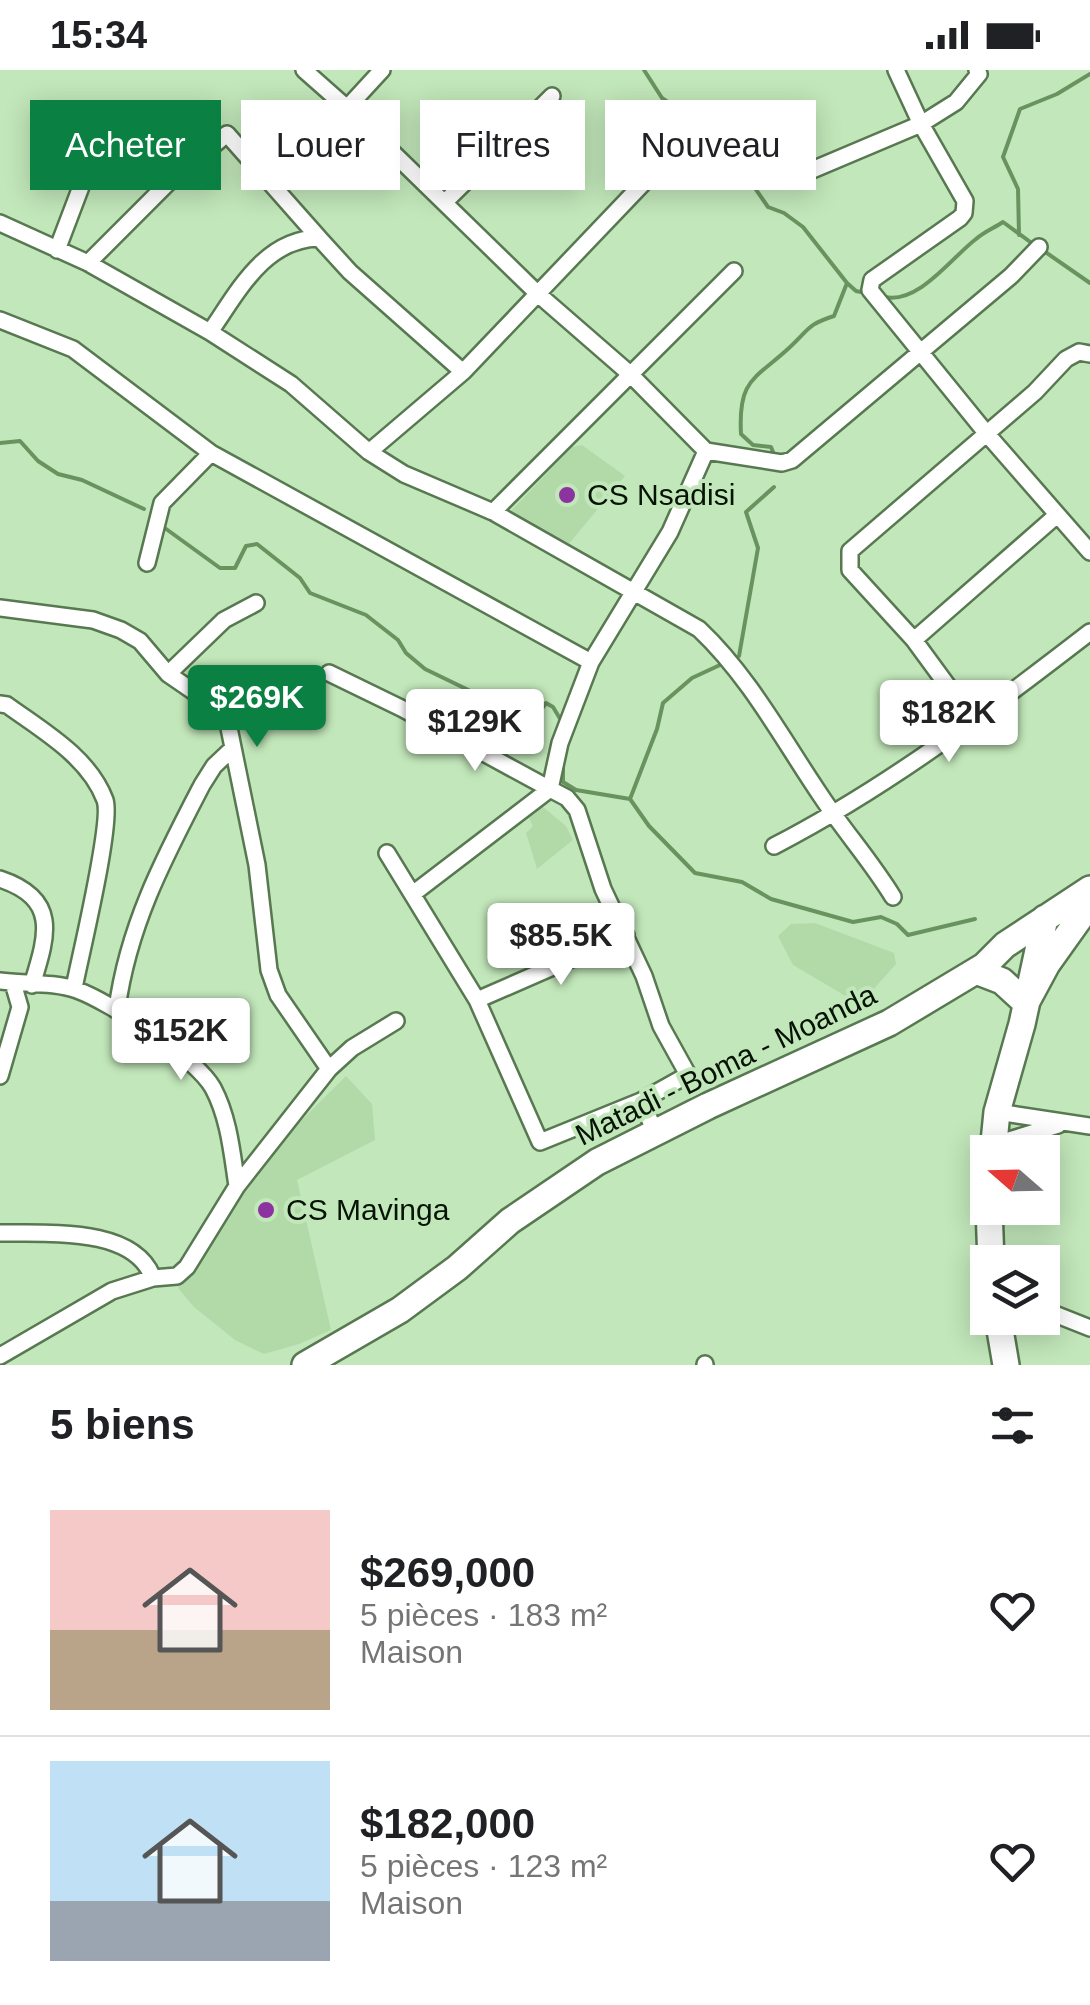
<!DOCTYPE html>
<html lang="fr">
<head>
<meta charset="utf-8">
<style>
	body { margin:0; font-family:Helvetica,sans-serif; background:#f2f2f2; color:#202124; height:100vh; display:flex; flex-direction:column; font-size:38px; white-space:nowrap }
	* { box-sizing:border-box; margin:0 }
	p { font-size:32px; color:#757577 }
	.icon { flex:none; width:55px; height:55px; fill:none; stroke:currentColor; stroke-width:2; stroke-linecap:round; stroke-linejoin:round }
	.map { position:relative; height:1295px; overflow:hidden }
	.sheet { display:flex; flex-direction:column; background:#fff; flex:1 }
	.sheet>* { flex:none }
	.hud { position:absolute; left:30px; top:30px; width:1030px; height:90px; display:flex; gap:20px }
	.needle { width:65px; rotate:290deg }
	.buttons { position:absolute; left:970px; top:1065px; display:grid; gap:20px }
	.buttons a { display:grid; place-items:center; width:90px; height:90px; border-radius:0px; background:#fff; box-shadow:0 5px 25px #0003; font-size:50px }
	.price { position:absolute; translate:-50% -85px; padding:0 22px; border-radius:10px; background:#fff; color:#222; font-size:32px; line-height:65px; filter:drop-shadow(0 2px 5px #0008) }
	.price::after { content:''; position:absolute; left:50%; top:60px; width:30px; height:22px; margin-left:-15px; background:inherit; clip-path:polygon(0 0,100% 0,50% 100%) }
	.price.on { background:#0b8043; color:#fff }
	ul { padding:0; list-style:none }
	li { display:flex; align-items:center; gap:30px; height:250px; padding:0 50px }
	li+li { border-top:2px solid #e0e0e0 }
	li span { display:grid; place-items:center; flex:none; width:280px; height:200px; border-radius:0px; color:#555 }
	li>.icon { margin-inline-start:auto }
	span .icon { width:120px; height:120px; fill:#fffc; stroke-width:1 }
	li b { font-size:42px }
	h2 { display:flex; justify-content:space-between; align-items:center; height:120px; padding:0 50px; font-size:42px }
	.pill { padding:0 35px; border-radius:0px; background:#fff; box-shadow:0 5px 25px #0003; font-size:35px; line-height:90px }
	.pill.on { background:#0b8043; color:#fff }
	.status { display:flex; justify-content:space-between; align-items:center; height:70px; padding:0 50px; background:#fff; direction:ltr }
	.status svg { height:28px; fill:currentColor }
	.map>svg:first-child { display:block }
	.built { fill:#b2daa9 }
	.lines { fill:none; stroke-linecap:round; stroke-linejoin:round }
	.stream { stroke:#68935f; stroke-width:4 }
	.minor-casing { stroke:#577850; stroke-width:20 }
	.highway-casing { stroke:#577850; stroke-width:30 }
	.minor { stroke:#fff; stroke-width:15 }
	.highway { stroke:#fff; stroke-width:25 }
	.poi-dot { fill:#8c339f; stroke:#c2e7ba; stroke-width:4 }
	.labels { text-anchor:middle; stroke-width:8; stroke-linejoin:round; paint-order:stroke }
	.poi-label { font-size:30px; fill:#061305; stroke:#c2e7ba; text-anchor:start }
	.street-label { font-size:30px; fill:#061305; stroke:#c2e7ba }
</style>
</head>
<body>
<div class="status"><b>15:34</b><svg viewBox="0 0 49 12"><path d="M0 12V9h3v3zM5 12V6h3v6zM10 12V3h3v9zM15 12V0h3v12zM26 1h20v11H26zM47 4h2v5h-2z"/></svg></div>
<div class="map">
<svg width="1090" height="1295" viewBox="0 0 1090 1295">
	<rect width="100%" height="100%" fill="#c2e7ba"/>
	<path class="built" d="M582,375L625,406L559,486L507,445L572,377Z
		M537,732L566,756L573,770L537,799L526,763L533,756L526,742Z
		M815,853L894,883L896,894L872,921L864,916L859,932L849,928L793,895L778,866L791,854Z
		M346,1006L372,1034L375,1070L297,1110L331,1260L299,1274L264,1284L235,1270L194,1237L178,1218L192,1190L246,1106Z"/>
	<g class="lines">
		<path class="stream" d="M644,0L662,28L696,52L744,102L768,137L784,143L803,157L847,213L856,221L866,223
			M1019,165L1018,119L1003,87L1020,39L1057,24L1090,4
			M1041,179L1090,213
			M885,227C919,234 952,187 976,169C984,162 994,158 1003,152L1033,174
			M0,373L20,371L38,391L58,404L82,410L144,439
			M773,382L771,377L753,375L741,364C738,309 754,310 789,278C810,259 806,255 834,246L847,213
			M162,456L220,498H235L246,476L257,474L300,508L310,523L366,545L398,570L406,583L425,599L489,630H505L517,624L514,644L527,654L533,651L546,633L553,637L562,652
			M739,586L758,478L746,442L774,417
			M720,595L692,608L663,633L657,659L630,729L649,756L695,803L742,812L771,829L853,852L881,847L897,854L908,865L975,849
			M563,687V712L576,720L630,729"/>
		<g class="minor-casing">
			<path id="minor" d="M304,0L347,38L538,224L630,304L706,381
				M896,0L921,54L965,131L964,143L960,148L872,210L870,220L987,364L1090,482
				M347,38L382,0
				M805,103L921,54L956,32L979,4L977,0
				M168,113L227,64L319,168
				M445,132L552,26
				M0,153L88,193L210,262L291,314L369,382L404,404L493,442L699,559C749,606 783,670 821,726C844,761 871,791 893,827
				M57,180L90,93L113,67C142,70 160,85 168,113L88,193
				M0,250L73,279L211,383L591,592
				M210,262C238,222 264,169 319,168L350,202L463,302
				M706,381L782,393L792,390L1011,206L1039,177
				M369,382L463,302L672,83
				M493,442L734,201
				M147,493L162,433L211,383
				M0,538L93,550L121,560L140,571L168,604L203,628L228,653L257,795L269,900L278,925L329,999
				M914,570L1057,445
				M329,603L401,638L550,719L414,823
				M168,604L224,550L256,533
				M0,634L7,635C43,661 89,687 105,730C113,752 80,887 74,918
				M978,649L947,615L914,570L850,500V481L1035,322L1066,289L1079,282L1090,284
				M774,776C888,717 989,640 1090,562
				M387,783L477,930L540,1072L641,1031
				M0,809C60,829 47,866 32,915
				M0,911C24,914 55,912 77,920C110,932 196,988 213,1018C229,1048 232,1083 237,1116L187,1197L177,1206L153,1208L112,1221L0,1286
				M477,930L626,865
				M117,939C128,856 164,788 202,715L214,696L233,678
				M0,1006L20,937L13,913
				M997,1042L1090,1056
				M655,1061L641,1031L684,1007L692,1012L661,956L644,906L603,819L577,740L567,728L550,719L560,673L591,592L670,462L706,381
				M993,1075L1058,1055
				M237,1116L329,999L352,978L396,951
				M0,1163C47,1164 134,1156 153,1208
				M1042,1239L1090,1258
				M705,1295V1294"/>
		</g>
		<g class="highway-casing">
			<path id="highway" d="M976,901L1002,911L1026,933L1047,894L1084,842
				M993,1082L997,1042L1022,954L1045,848
				M989,1138L991,1192
				M998,1248L1006,1295
				M305,1295L400,1240L457,1198L510,1151L597,1092L708,1036L889,953L984,896L1005,875L1090,819"/>
		</g>
		<use href="#minor" class="minor"/>
		<use href="#highway" class="highway"/>
	</g>
	<g class="poi-dot">
		<circle cx="567" cy="425" r="10"/>
		<circle cx="266" cy="1140" r="10"/>
	</g>
	<g class="labels">
		<g class="poi-label">
			<text x="587" y="435">CS Nsadisi</text>
			<text x="286" y="1150">CS Mavinga</text>
		</g>
		<g class="street-label">
			<text transform="translate(726 995) rotate(-26)" y="10">Matadi - Boma - Moanda</text>
		</g>
	</g>
</svg>
<div class="buttons">
<a><svg class="needle" viewBox="-14 -14 28 28"><path d="M0-13l5 13h-10z" fill="#e53935"/><path d="M0 13l5-13h-10z" fill="#757577"/></svg></a>
<a><svg class="icon" aria-label="layers" viewBox="0 0 24 24"><path d="M12 4l9 5-9 5-9-5zM3 14l9 5 9-5"/></svg></a>
</div>
<b class="price on" style="left:257px;top:680px">$269K</b>
<b class="price" style="left:949px;top:695px">$182K</b>
<b class="price" style="left:475px;top:704px">$129K</b>
<b class="price" style="left:561px;top:918px">$85.5K</b>
<b class="price" style="left:181px;top:1013px">$152K</b>
<div class="hud">
<a class="pill on">Acheter</a>
<a class="pill">Louer</a>
<a class="pill">Filtres</a>
<a class="pill">Nouveau</a>
</div>
</div>
<section class="sheet">
<h2>5 biens<svg class="icon" aria-label="filters" viewBox="0 0 24 24"><path d="M4 7h16M4 17h16"/><circle cx="9" cy="7" r="2"/><circle cx="15" cy="17" r="2"/></svg></h2>
<ul>
<li><span style="background:linear-gradient(#f6c9c9 60%,#b9a48a 0)"><svg class="icon" aria-label="home" viewBox="0 0 24 24"><path d="M3 11l9-7 9 7M6 9v11h12V9"/></svg></span><div><b>$269,000</b><p>5 pièces · 183 m²</p><p>Maison</p></div><svg class="icon" aria-label="heart" viewBox="0 0 24 24"><path d="M12 20l-8-8c-3-5 5-10 8-4 3-6 11-1 8 4z"/></svg></li>
<li><span style="background:linear-gradient(#bfe0f5 70%,#9aa5b1 0)"><svg class="icon" aria-label="home" viewBox="0 0 24 24"><path d="M3 11l9-7 9 7M6 9v11h12V9"/></svg></span><div><b>$182,000</b><p>5 pièces · 123 m²</p><p>Maison</p></div><svg class="icon" aria-label="heart" viewBox="0 0 24 24"><path d="M12 20l-8-8c-3-5 5-10 8-4 3-6 11-1 8 4z"/></svg></li>
</ul>
</section>
</body>
</html>
